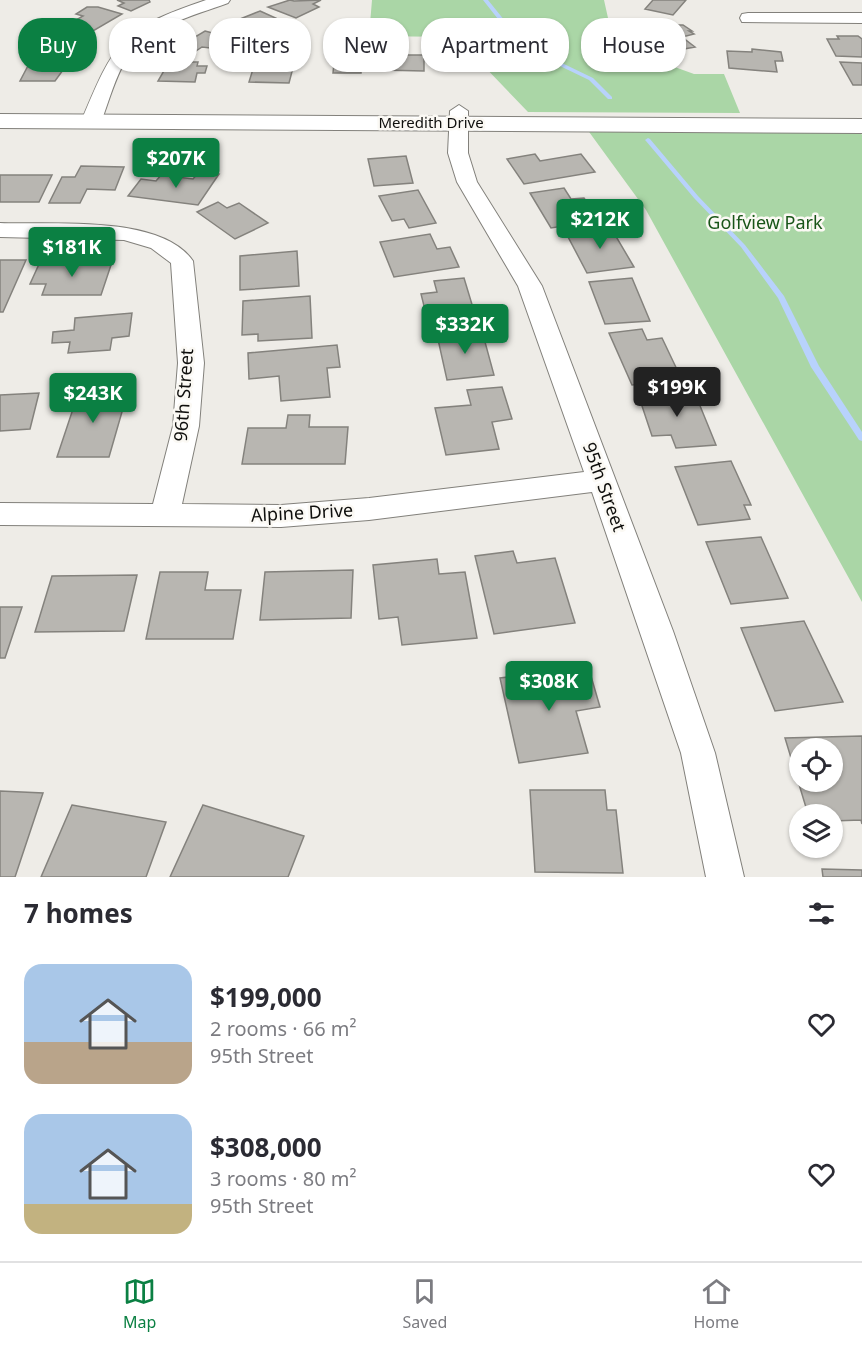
<!DOCTYPE html>
<html lang="en">
<head>
<meta charset="utf-8">
<style>
	body { margin:0; font-family:"Noto Sans",sans-serif; background:#f2f2f3; color:#2b2b33; height:100vh; display:flex; flex-direction:column; font-size:22px; white-space:nowrap }
	* { box-sizing:border-box; margin:0 }
	p { font-size:20px; color:#7c7c81 }
	.icon { flex:none; width:33px; height:33px; fill:none; stroke:currentColor; stroke-width:2; stroke-linecap:round; stroke-linejoin:round }
	.map { position:relative; height:877px; overflow:hidden }
	.drawer { display:flex; flex-direction:column; background:#fff; flex:1 }
	.drawer>* { flex:none }
	.guide { position:absolute; left:18px; top:18px; width:826px; height:54px; display:flex; gap:12px }
	.fabs { position:absolute; left:789px; top:738px; display:grid; gap:12px }
	.fabs a { display:grid; place-items:center; width:54px; height:54px; border-radius:50%; background:#fff; box-shadow:0 2px 4px #0004; font-size:30px }
	.price { position:absolute; translate:-50% -51px; padding:0 14px; border-radius:6px; background:#0b8043; color:#fff; font-size:20px; line-height:39px; filter:drop-shadow(0 2px 3px #0008) }
	.price::after { content:''; position:absolute; left:50%; top:36px; width:18px; height:14px; margin-left:-9px; background:inherit; clip-path:polygon(0 0,100% 0,50% 100%) }
	.price.current { background:#222; color:#fff }
	ul { padding:0; list-style:none }
	li { display:flex; align-items:center; gap:18px; height:150px; padding:0 24px }
	li span { display:grid; place-items:center; flex:none; width:168px; height:120px; border-radius:18px; color:#555 }
	li>.icon { margin-inline-start:auto }
	span .icon { width:72px; height:72px; fill:#fffc; stroke-width:1 }
	li b { font-size:26px }
	h2 { display:flex; justify-content:space-between; align-items:center; height:72px; padding:0 24px; font-size:26px }
	.tag { padding:0 21px; border-radius:24px; background:#fff; box-shadow:0 2px 4px #0004; font-size:21px; line-height:54px }
	.tag.current { background:#0b8043; color:#fff }
	.tabs { display:flex; justify-content:space-around; align-items:center; height:84px; border-top:2px solid #e1e1e2; background:#fff; font-size:16px; color:#7c7c81 }
	.tabs a { display:grid; justify-items:center; gap:3px }
	.tabs .current { color:#0b8043 }
	.map>svg:first-child { display:block }
	.green { fill:#aad6a6 }
	.lines { fill:none; stroke-linecap:round; stroke-linejoin:round }
	.stream { fill:#b8d2fc; fill-rule:evenodd }
	.building { fill:#b8b6b1; stroke:#84827d; stroke-width:1.5; fill-rule:evenodd }
	.minor-casing { stroke:#82807b; stroke-width:2 }
	.secondary-casing { stroke:#82807b; stroke-width:2 }
	.minor { fill:#fff; fill-rule:evenodd }
	.secondary { fill:#fff; fill-rule:evenodd }
	.labels { text-anchor:middle; stroke-width:5; stroke-linejoin:round; paint-order:stroke }
	.far-street-label { font-size:15px; fill:#0f0f0d; stroke:#fbf9f4 }
	.park-label { font-size:18px; fill:#195518; stroke:#fbf9f4 }
	.street-label { font-size:18px; fill:#0f0f0d; stroke:#fbf9f4 }
</style>
</head>
<body>
<div class="map">
<svg width="862" height="877" viewBox="0 0 862 877">
	<rect width="100%" height="100%" fill="#eeece7"/>
	<path class="green" d="M372,0H604L614,45L694,74H724L740,113L528,112L456,37L369,36Z
		M584,125L857,126L862,135V602L646,210Z"/>
	<g class="lines">
		<path class="stream" d="M483,0H488L513,31L537,51L593,78L612,97V99H608L589,80L533,53L509,33Z
			M648,138L650,139L698,196L745,245L784,296L819,366L862,432V441L859,440L811,367L778,298L741,247L694,198L646,141L645,140Z"/>
	</g>
	<path class="building" d="M117,0H149L150,2L131,11L118,6L124,3Z
		M290,0L294,1L321,0L313,4L319,7L296,18L268,7Z
		M653,0H686L673,15L645,9Z
		M87,7H98L122,14L93,31L71,23L83,16L76,14Z
		M260,11L280,20L250,34L225,25Z
		M679,25H683L692,31H689L694,34L682,37L695,47L673,51L656,43L651,44L641,36Z
		M205,31L228,37L219,43L226,45L219,49L202,47L193,53L175,49Z
		M61,33L89,35L70,56L50,54L53,51L44,50Z
		M837,36H858L862,39V57L836,56L827,39H839Z
		M345,39H365L364,52H344Z
		M752,49L781,52L783,61H775L777,72L729,68L727,51L752,52Z
		M404,55H424V71L380,70V58Z
		M30,62H58L53,70H63L55,81H20Z
		M169,62H198L197,66H207L205,73H197L195,82L158,81Z
		M840,62L862,63V85H853Z
		M334,63H361V73H333Z
		M274,64H294L289,83L249,82L253,69H273Z
		M535,154L540,161L581,154L595,172L524,184L507,159Z
		M406,156L413,183L374,186L368,159Z
		M81,166L124,167L115,190L87,189L80,203H49L62,177H75Z
		M199,172L219,174L198,205L128,196L141,179L156,181L161,175L193,179Z
		M0,175H52L39,202H0Z
		M564,188L571,199L584,198L592,209L581,211L588,222L551,228L530,193Z
		M418,190L436,223L409,228L404,219L392,221L379,196Z
		M218,202L227,208L239,203L268,223L235,239L197,212Z
		M611,228L634,267L587,273L566,233Z
		M430,234L437,249L450,247L459,267L394,277L380,242Z
		M297,251L299,286L240,290V256Z
		M0,260H26L3,312H0Z
		M40,262H112L101,295H42L46,284H30Z
		M464,278L477,321L429,326L421,294L437,292L434,281Z
		M632,278L650,321L605,324L589,282Z
		M310,296L312,338L258,341V334L242,335L243,301Z
		M132,313L129,336L112,338L110,350L68,353L70,342L52,343L53,332L74,330L75,318Z
		M642,329L647,340L662,338L682,380L632,385L609,333Z
		M482,331L494,375L447,380L437,335Z
		M337,345L340,367L327,368L330,397L281,401L279,376L249,379L248,353Z
		M502,387L512,419L492,422L499,449L446,455L435,408L471,405L467,390Z
		M79,391H128L109,457H57Z
		M694,391L716,445L676,448L671,435L652,436L638,394Z
		M39,393L30,429L0,431V395Z
		M288,415H310L309,427H348L345,464H242L248,428H286Z
		M731,461L751,505H744L750,519L698,525L675,467Z
		M761,537L788,598L731,604L706,542Z
		M513,551L517,563L555,558L575,623L494,634L475,556Z
		M437,559L439,574L465,572L477,638L402,645L398,617L379,619L373,565Z
		M353,570L351,618L260,620L265,572Z
		M160,572H208L205,590H241L233,639H146Z
		M137,575L124,631L35,632L52,576Z
		M0,607H22L5,658H0Z
		M804,621L843,702L775,711L741,628Z
		M588,666L600,707L576,711L588,753L519,763L500,678Z
		M862,736V824L861,820L832,821V814H808L785,738ZM800,748H832V782H800Z
		M530,790H605L607,810H616L623,873L535,872Z
		M0,791L43,793L15,877H0Z
		M72,805L166,822L146,877H41Z
		M203,805L304,836L288,877H170Z
		M822,869L862,870V877H823Z"/>
	<g class="lines">
		<g class="minor-casing">
			<path id="minor" d="M206,0H230L228,3C193,16 149,26 127,58C115,77 109,101 101,122L98,126H84L81,122C115,40 121,29 206,0Z
				M748,13H862V23L742,22L740,18L742,14Z
				M459,105L468,111V153L477,182L542,286L673,631L715,753L744,877H706L681,753L592,492L369,520L281,527L0,525V503L153,504L173,426L178,363L171,263L151,248L124,240L0,237V223C51,225 161,214 193,261L204,363L199,426L182,504L281,505L369,498L584,472L518,286L457,182L448,153L450,111Z"/>
		</g>
		<g class="secondary-casing">
			<path id="secondary" d="M0,114L862,119V133L0,128Z"/>
		</g>
		<use href="#minor" class="minor"/>
		<use href="#secondary" class="secondary"/>
	</g>
	<g class="labels">
		<g class="far-street-label">
			<text x="431" y="128">Meredith Drive</text>
		</g>
		<g class="park-label">
			<text x="765" y="229">Golfview Park</text>
		</g>
		<g class="street-label">
			<text transform="translate(184 395) rotate(-86)" y="6">96th Street</text>
			<text transform="translate(604 487) rotate(70)" y="6">95th Street</text>
			<text transform="translate(302 513) rotate(-3)" y="6">Alpine Drive</text>
		</g>
	</g>
</svg>
<div class="fabs">
<a><svg class="icon" aria-label="locate" viewBox="0 0 24 24"><circle cx="12" cy="12" r="6"/><path d="M12 2v4M12 18v4M2 12h4M18 12h4"/></svg></a>
<a><svg class="icon" aria-label="layers" viewBox="0 0 24 24"><path d="M12 4l9 5-9 5-9-5zM3 14l9 5 9-5"/></svg></a>
</div>
<b class="price" style="left:176px;top:189px">$207K</b>
<b class="price" style="left:600px;top:250px">$212K</b>
<b class="price" style="left:72px;top:278px">$181K</b>
<b class="price" style="left:465px;top:355px">$332K</b>
<b class="price current" style="left:677px;top:418px">$199K</b>
<b class="price" style="left:93px;top:424px">$243K</b>
<b class="price" style="left:549px;top:712px">$308K</b>
<div class="guide">
<a class="tag current">Buy</a>
<a class="tag">Rent</a>
<a class="tag">Filters</a>
<a class="tag">New</a>
<a class="tag">Apartment</a>
<a class="tag">House</a>
</div>
</div>
<section class="drawer">
<h2>7 homes<svg class="icon" aria-label="filters" viewBox="0 0 24 24"><path d="M4 7h16M4 17h16"/><circle cx="9" cy="7" r="2"/><circle cx="15" cy="17" r="2"/></svg></h2>
<ul>
<li><span style="background:linear-gradient(#a9c7e8 65%,#b9a48a 0)"><svg class="icon" aria-label="home" viewBox="0 0 24 24"><path d="M3 11l9-7 9 7M6 9v11h12V9"/></svg></span><div><b>$199,000</b><p>2 rooms · 66 m²</p><p>95th Street</p></div><svg class="icon" aria-label="heart" viewBox="0 0 24 24"><path d="M12 20l-8-8c-3-5 5-10 8-4 3-6 11-1 8 4z"/></svg></li>
<li><span style="background:linear-gradient(#a9c7e8 75%,#c2b280 0)"><svg class="icon" aria-label="home" viewBox="0 0 24 24"><path d="M3 11l9-7 9 7M6 9v11h12V9"/></svg></span><div><b>$308,000</b><p>3 rooms · 80 m²</p><p>95th Street</p></div><svg class="icon" aria-label="heart" viewBox="0 0 24 24"><path d="M12 20l-8-8c-3-5 5-10 8-4 3-6 11-1 8 4z"/></svg></li>
</ul>
</section>
<nav class="tabs">
<a class="current"><svg class="icon" aria-label="map" viewBox="0 0 24 24"><path d="M3 6l6-2 6 2 6-2v14l-6 2-6-2-6 2zM9 4v14M15 6v14"/></svg>Map</a>
<a><svg class="icon" aria-label="saved" viewBox="0 0 24 24"><path d="M7 4h10v16l-5-4-5 4z"/></svg>Saved</a>
<a><svg class="icon" aria-label="home" viewBox="0 0 24 24"><path d="M3 11l9-7 9 7M6 9v11h12V9"/></svg>Home</a>
</nav>
</body>
</html>
